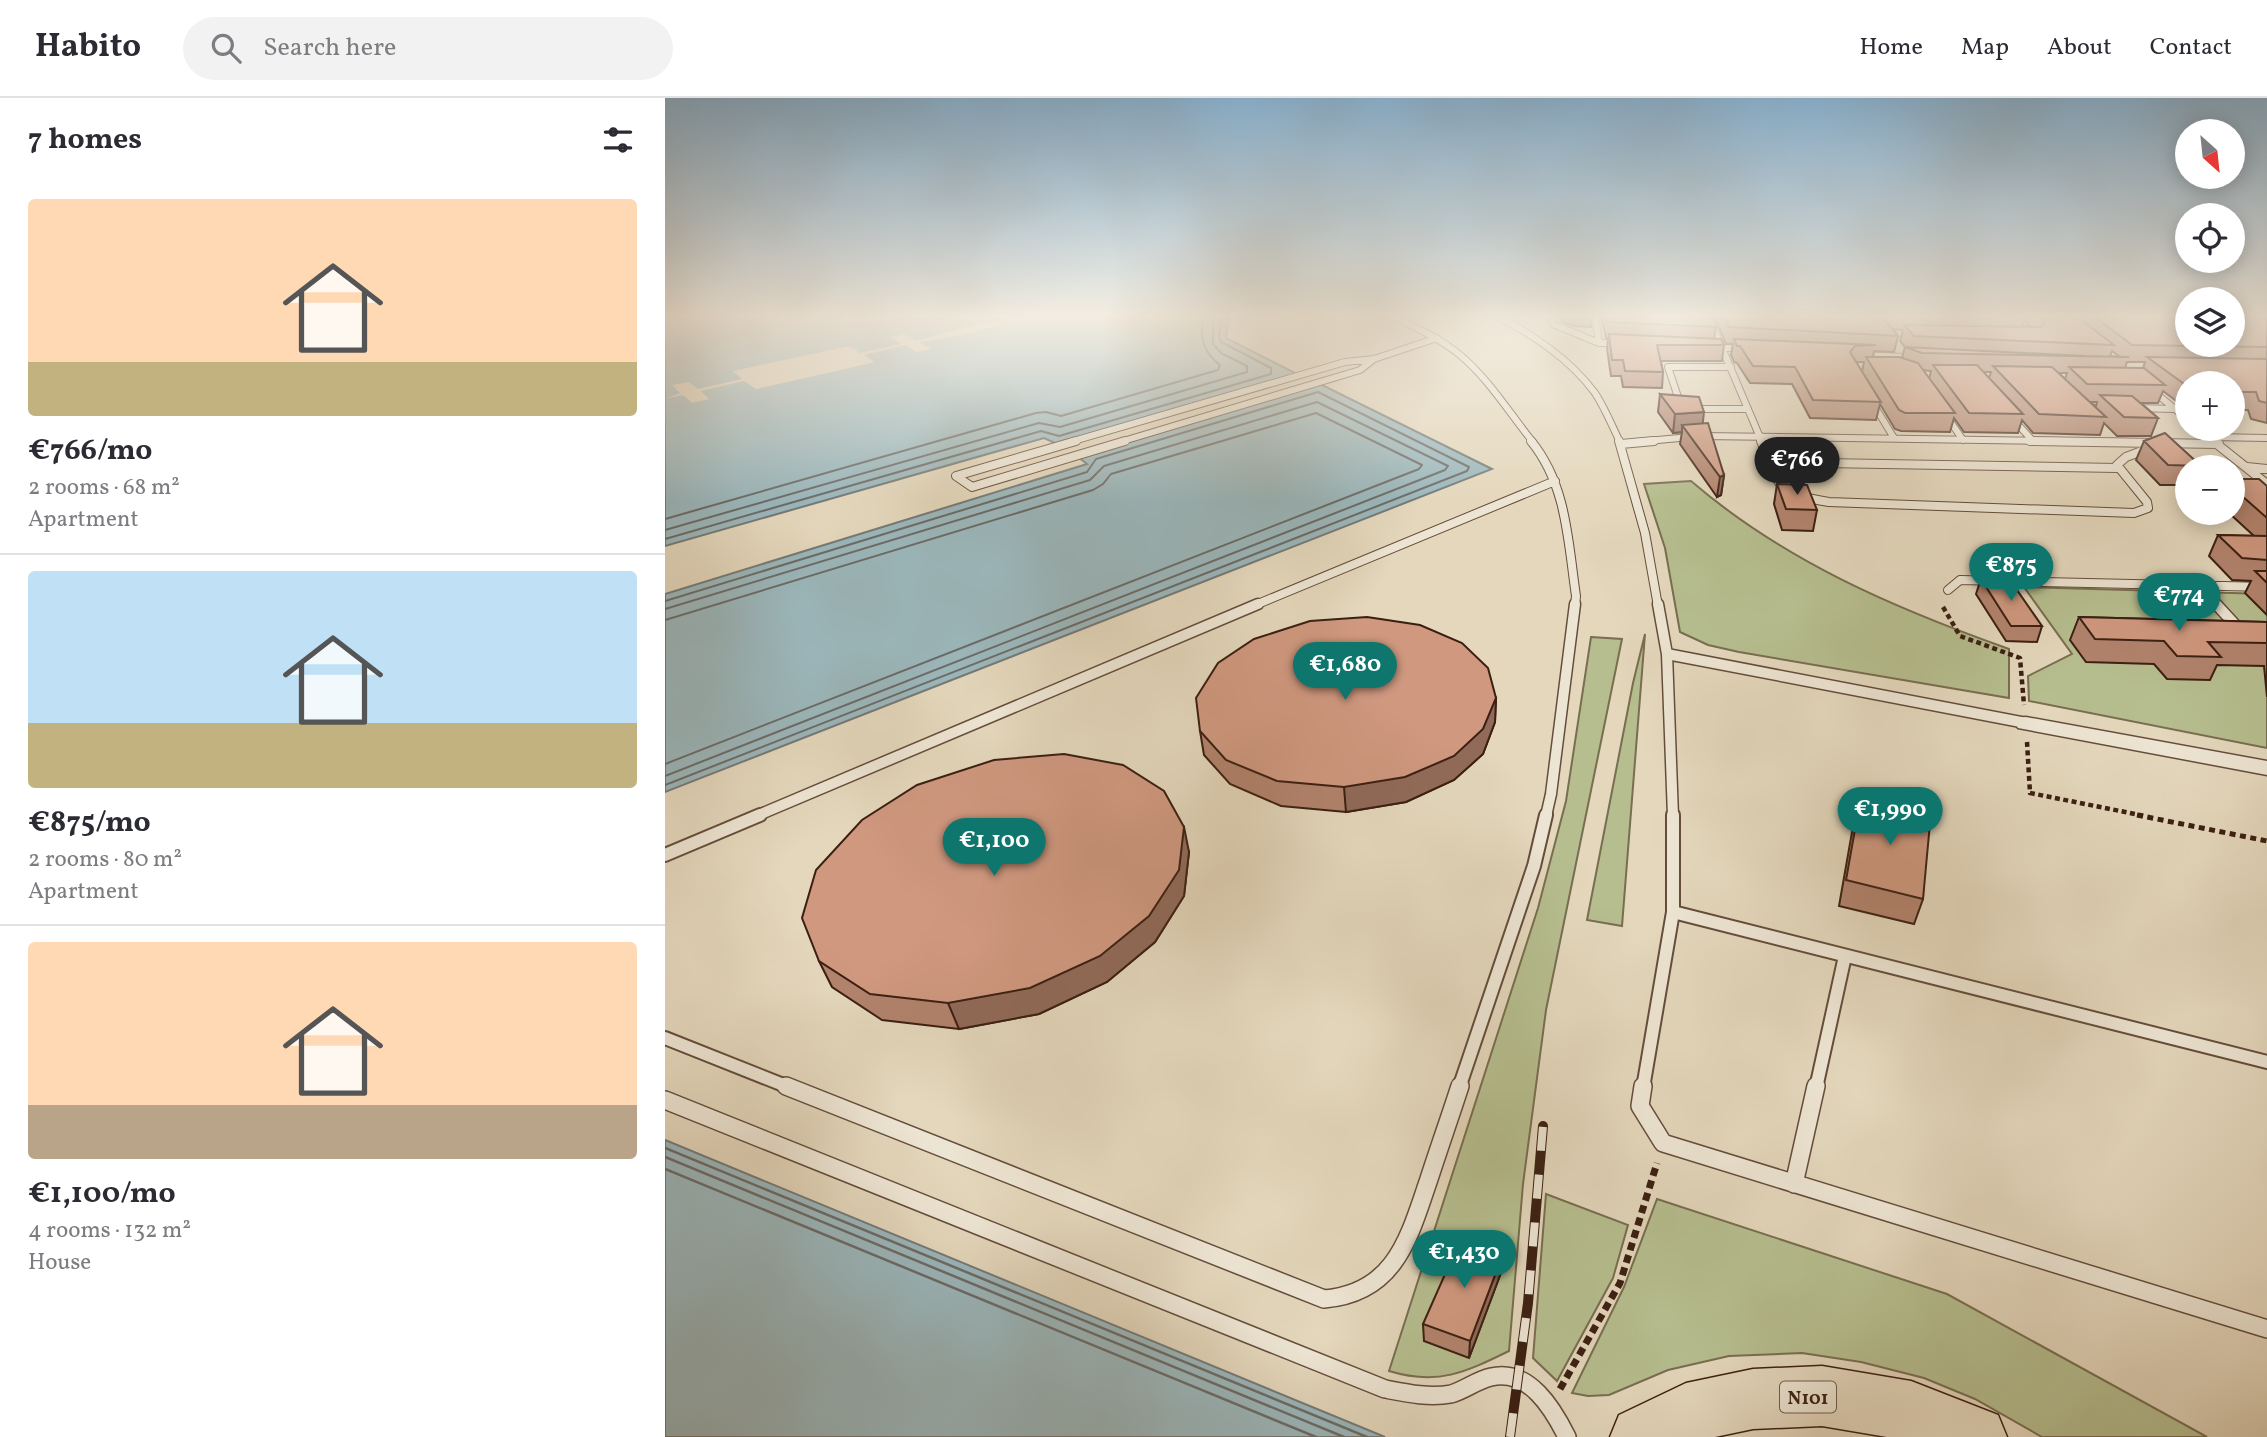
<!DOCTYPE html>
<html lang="en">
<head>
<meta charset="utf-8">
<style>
	body { margin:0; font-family:Vollkorn,serif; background:#f2f2f3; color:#2b2b33; height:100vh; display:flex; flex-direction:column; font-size:26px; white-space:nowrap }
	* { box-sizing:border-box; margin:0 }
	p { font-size:23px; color:#7c7c81 }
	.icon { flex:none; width:38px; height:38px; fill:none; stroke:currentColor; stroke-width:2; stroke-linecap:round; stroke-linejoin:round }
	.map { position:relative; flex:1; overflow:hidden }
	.panel { display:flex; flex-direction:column; background:#fff; width:665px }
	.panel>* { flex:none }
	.needle { width:46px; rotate:153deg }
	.tools { position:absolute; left:1510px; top:21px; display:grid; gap:14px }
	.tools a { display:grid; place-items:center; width:70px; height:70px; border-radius:50%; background:#fff; box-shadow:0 4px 18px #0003; font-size:35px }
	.price { position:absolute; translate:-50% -60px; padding:0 16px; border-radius:24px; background:#0f766e; color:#fff; font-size:23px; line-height:46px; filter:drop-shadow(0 2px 4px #0008) }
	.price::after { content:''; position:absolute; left:50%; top:42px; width:21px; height:16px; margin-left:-10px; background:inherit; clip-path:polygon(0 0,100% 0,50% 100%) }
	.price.selected { background:#222; color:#fff }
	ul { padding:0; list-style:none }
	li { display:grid; align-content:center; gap:14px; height:371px; padding:0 28px }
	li+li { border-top:2px solid #e1e1e2 }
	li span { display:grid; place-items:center; height:217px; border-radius:7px; color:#555 }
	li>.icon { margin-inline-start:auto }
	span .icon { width:126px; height:126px; fill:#fffc; stroke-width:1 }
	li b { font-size:30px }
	h2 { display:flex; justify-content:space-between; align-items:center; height:84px; padding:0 28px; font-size:30px }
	header { display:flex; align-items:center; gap:42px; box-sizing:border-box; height:98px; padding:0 35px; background:#fff; border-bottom:2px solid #e1e1e2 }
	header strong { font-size:33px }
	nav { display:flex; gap:38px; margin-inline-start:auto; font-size:24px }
	.search { width:490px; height:63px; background:#f2f2f3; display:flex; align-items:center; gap:18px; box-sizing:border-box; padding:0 24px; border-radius:38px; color:#7c7c81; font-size:26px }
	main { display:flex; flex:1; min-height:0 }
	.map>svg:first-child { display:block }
	.green { fill:#b6be8f; stroke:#786e50; stroke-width:2 }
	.water { fill:#9bb7bc; stroke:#757a78; stroke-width:2 }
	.pier { fill:#e4d7bc }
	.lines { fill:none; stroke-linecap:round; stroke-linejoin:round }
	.shore-far1 { stroke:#6b6b67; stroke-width:2 }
	.shore { stroke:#6b6b67; stroke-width:2.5 }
	.lane-far4-casing { stroke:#654d3c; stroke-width:8 }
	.lane-far3-casing { stroke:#654d3c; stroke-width:10 }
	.lane-far2-casing { stroke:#654d3c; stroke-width:13 }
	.lane-far1-casing { stroke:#654d3c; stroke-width:16 }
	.lane-casing { stroke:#654d3c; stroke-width:20 }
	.street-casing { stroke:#654d3c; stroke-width:3 }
	.primary-casing { stroke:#3b1f12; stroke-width:3 }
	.path-far2 { stroke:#3b1f12; stroke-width:4.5; stroke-dasharray:5 3.5; stroke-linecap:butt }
	.path-far1 { stroke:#3b1f12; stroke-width:5; stroke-dasharray:6 4.5; stroke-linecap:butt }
	.path { stroke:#3b1f12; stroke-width:7; stroke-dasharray:8 5; stroke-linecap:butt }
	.lane-far4 { stroke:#ede5d3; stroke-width:6 }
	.lane-far3 { stroke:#ede5d3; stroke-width:8 }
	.lane-far2 { stroke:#ede5d3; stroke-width:10 }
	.lane-far1 { stroke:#ede5d3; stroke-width:12 }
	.lane { stroke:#ede5d3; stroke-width:17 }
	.street { fill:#ede5d3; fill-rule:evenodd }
	.primary { fill:#e4d7bc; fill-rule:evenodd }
	.rail-casing { stroke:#3b1f12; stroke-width:10 }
	.rail { stroke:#ede5d3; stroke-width:8; stroke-dasharray:24; stroke-linecap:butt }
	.wall { fill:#b2836d; stroke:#3b1f12; stroke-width:2; fill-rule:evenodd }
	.shaded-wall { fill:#916a59; stroke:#3b1f12; stroke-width:2 }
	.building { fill:#cf987f; stroke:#3b1f12; stroke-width:2 }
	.labels { text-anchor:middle; stroke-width:5; stroke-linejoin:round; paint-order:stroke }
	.shield { fill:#ede5d3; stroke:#705a4c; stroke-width:2 }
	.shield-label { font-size:19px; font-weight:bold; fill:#3b1f12 }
</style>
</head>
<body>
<header>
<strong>Habito</strong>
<div class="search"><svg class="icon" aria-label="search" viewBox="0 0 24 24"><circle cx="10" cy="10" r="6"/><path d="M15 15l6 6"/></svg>Search here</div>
<nav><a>Home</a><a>Map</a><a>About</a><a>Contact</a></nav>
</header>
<main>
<section class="panel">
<h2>7 homes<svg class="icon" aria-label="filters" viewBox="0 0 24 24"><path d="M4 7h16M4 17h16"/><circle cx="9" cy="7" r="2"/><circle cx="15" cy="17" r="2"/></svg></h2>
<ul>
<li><span style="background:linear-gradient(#ffd9b3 75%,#c2b280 0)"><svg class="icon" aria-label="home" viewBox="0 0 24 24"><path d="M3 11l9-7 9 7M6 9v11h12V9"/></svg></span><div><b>€766/mo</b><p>2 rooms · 68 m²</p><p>Apartment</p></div></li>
<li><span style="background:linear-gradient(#bfe0f5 70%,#c2b280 0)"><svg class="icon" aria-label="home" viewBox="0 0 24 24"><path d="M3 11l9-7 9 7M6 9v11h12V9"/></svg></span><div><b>€875/mo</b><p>2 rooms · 80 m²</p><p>Apartment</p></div></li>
<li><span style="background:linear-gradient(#ffd9b3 75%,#b9a48a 0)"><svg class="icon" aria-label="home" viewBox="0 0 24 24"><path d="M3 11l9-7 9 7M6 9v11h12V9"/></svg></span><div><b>€1,100/mo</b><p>4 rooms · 132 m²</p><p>House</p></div></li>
</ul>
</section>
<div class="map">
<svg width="1602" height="1339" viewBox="0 0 1602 1339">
	<rect width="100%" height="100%" fill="#e4d7bc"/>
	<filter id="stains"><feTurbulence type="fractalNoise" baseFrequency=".00286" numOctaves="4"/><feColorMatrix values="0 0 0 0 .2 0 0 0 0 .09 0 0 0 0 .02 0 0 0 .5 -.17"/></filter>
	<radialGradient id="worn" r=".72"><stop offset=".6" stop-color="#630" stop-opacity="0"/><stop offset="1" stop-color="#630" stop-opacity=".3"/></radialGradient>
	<path class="green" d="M1026,383C1119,463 1229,510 1344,551V600L1074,554L1043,547L1015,534L1000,450L979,386Z
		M1359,489L1602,496V650L1364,603L1363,578L1407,556Z
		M980,536L957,828L922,822L968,585Z
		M926,539L957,541L881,912L858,1086L844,1253C801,1274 773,1288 724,1273L873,810L901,703Z
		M881,1096L963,1127L948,1180L892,1283L868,1260Z
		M992,1101L1282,1196L1542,1339H1377L1310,1301L1259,1280L1196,1264L1137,1255L1064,1258L1003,1272L944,1297L923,1298L907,1295L959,1189Z"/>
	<path class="water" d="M0,217H564L561,240L632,276L392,346L379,340L0,448Z
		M655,286L827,371L0,694V496L422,366L413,359Z
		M0,1042L720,1339H0Z"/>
	<path class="pier" d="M367,217H377L297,237L254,244L266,251L252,254L240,247L199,257L210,264L91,291L79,283L36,293L44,301L27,305L18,297L0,301L15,295L7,287L24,284L33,291L77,281L68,273L184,248L195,255L236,246L225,239L239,236L251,243L300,229Z"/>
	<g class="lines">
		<path class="shore-far1" d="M0,421L371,315L381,314L396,318L553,272L555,267C537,254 535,238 538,217
			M0,432L374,325L395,329L582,274V268L556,255L548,246V217
			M0,441L376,333L394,338L606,276V270L556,244L554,239L557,217
			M0,503L422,374L431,361L653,294L804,369L802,373L0,687
			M0,511L425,382L439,368L652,304L783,368L780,372L0,678
			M0,522L428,392L438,386L446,376L651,315L757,367L754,371L0,666"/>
		<path class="shore" d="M0,1050L702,1339
			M0,1059L679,1339
			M0,1071L651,1339"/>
		<g class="lane-far4-casing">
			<path id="lane-far4" d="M725,217C749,229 775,240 795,257C824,281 845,316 868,344
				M830,217C868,237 904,260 930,295C940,310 947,328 955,344
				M886,217L888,226L934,245H956
				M930,217L934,245
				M1043,217L1097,344
				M1045,249L1082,251
				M1196,257L1239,259
				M709,261L772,240
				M1066,269H1003L1017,311H1083
				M1487,292L1522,321
				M1207,304L1229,340
				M1468,310L1509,311
				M1280,316L1298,342
				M1345,318L1368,343
				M1534,331L1551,344
				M1545,339L1602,340
				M405,344L680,264L709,261
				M455,344L695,272L709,261
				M971,344L1036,338L1466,344"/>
		</g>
		<g class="lane-far3-casing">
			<path id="lane-far3" d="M411,343L291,378L307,389L460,343
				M866,343C902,387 903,444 911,498L910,508
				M954,343L980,435L993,508
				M1096,343C1116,391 1109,395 1164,404L1469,415L1483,410L1482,404L1452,367L1461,359L1485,350
				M1365,343L1554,346
				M1548,343L1602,386
				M956,346L989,343
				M1105,364L1452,370
				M1582,369L1602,371
				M1533,487L1552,508
				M1283,492L1295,482L1602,489
				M588,508L890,383"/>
		</g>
		<g class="lane-far2-casing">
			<path id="lane-far2" d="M993,506L1002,556L1008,718
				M1551,506L1575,532
				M1002,556L1361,625
				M91,718L593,506
				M881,718L886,696L910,506"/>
		</g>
		<g class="lane-far1-casing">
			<path id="lane-far1" d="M0,757L95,717
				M1008,814L1602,964
				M0,940L126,990
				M794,990L869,768L881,717
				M978,990L1008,814V717
				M1151,990L1180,858"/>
		</g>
		<g class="lane-casing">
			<path id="lane" d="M121,988L659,1201C731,1195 744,1139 764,1081C774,1050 785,1019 795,988
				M978,988L975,1008L998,1045L1602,1231
				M0,1002L720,1291C741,1295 764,1300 786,1296C800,1292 812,1282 826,1279C864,1270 888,1311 902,1339
				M1129,1086L1151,988"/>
		</g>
		<g class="street-casing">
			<path id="street" d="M1361,619L1602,663V677L1353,630L1350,625L1353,620Z"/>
		</g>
		<g class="primary-casing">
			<path id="primary" d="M1157,1268L1246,1283L1333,1317L1342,1339H1222L1157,1328L1088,1331L1050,1339H945L954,1317L1021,1285L1088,1271Z"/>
		</g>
		<path class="path-far2" d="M1278,509L1295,538L1355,560L1359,607
			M1362,644L1365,695L1480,718"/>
		<path class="path-far1" d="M1472,717L1602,743"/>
		<path class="path" d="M895,1291L955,1185L992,1065"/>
		<use href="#lane-far4" class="lane-far4"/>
		<use href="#lane-far3" class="lane-far3"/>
		<use href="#lane-far2" class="lane-far2"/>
		<use href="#lane-far1" class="lane-far1"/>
		<use href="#lane" class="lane"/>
		<use href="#street" class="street"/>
		<use href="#primary" class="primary"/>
		<g class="rail-casing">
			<path id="rail" d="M845,1339L863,1205L878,1028"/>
		</g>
		<use href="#rail" class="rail"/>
	</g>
	<path class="wall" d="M897,217H927L926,229L909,228L897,224Z
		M936,217H1046L1051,229L1049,241L1059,247L1057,263H996L998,274L997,290L958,289L956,278H946L942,251L943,240H941Z
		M1049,217H1602V325L1586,321L1583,312H1568V285H1522V311L1498,293L1493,305H1476L1493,320L1486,338H1452L1439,325L1435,337L1368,335L1357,322L1353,335L1299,334L1289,320L1285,334L1236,333L1230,331L1215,306L1211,322L1145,320L1127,286L1085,285L1072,265L1069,264L1066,257L1068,246H1061ZM1359,222L1365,228H1357ZM1228,231L1238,232L1235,243L1240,249L1237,260L1208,259L1209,253L1229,254L1233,238ZM1447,253L1455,259L1445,258ZM1191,264H1199L1197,274ZM1462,264H1480L1478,270H1460ZM1258,272L1266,273L1264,281ZM1318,274H1326L1324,280ZM1394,275H1402L1400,281ZM1425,304H1432L1431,308Z
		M995,296L1038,325L1059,377L1056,397L1052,399L1015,346L1017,334L1008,335L993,314Z
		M1479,343L1536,368L1535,369H1522V387H1495L1471,362Z
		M1568,381L1602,388V517L1580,495L1586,483L1567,482L1544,458L1553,437L1589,438L1564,415H1568Z
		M1112,386L1152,412L1148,433L1117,432L1109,406Z
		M1316,481L1377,528L1372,544L1341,543L1311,496Z
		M1414,519L1602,524V599L1599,568L1552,567L1545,582L1502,581L1489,566L1421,564L1405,542Z
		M831,600L830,624L818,656L789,682L741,704L681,714L616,708L565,686L539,657L535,633Z
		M1203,697L1260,724L1258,801L1249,826L1174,808L1187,734L1194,709L1199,710Z
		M524,754L519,798L490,844L442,884L374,916L294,931L217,922L167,889L154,863Z
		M837,1172L804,1260L759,1243L758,1226Z"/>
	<path class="shaded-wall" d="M1039,314L1037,332L1017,327V334L1008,335L1010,316Z
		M1059,377L1056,397L1052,399L1055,379Z
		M831,600L830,624L818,656L789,682L741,704L681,714L679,689Z
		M519,729L524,754L519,798L490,844L442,884L374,916L294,931L283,905Z
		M838,1156L837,1172L804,1260L805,1243Z"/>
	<path class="building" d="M940,217H1046L1051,229L942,224Z
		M1058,217H1215L1233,238L1064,229Z
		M1375,217H1410L1449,247L1249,238L1239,227L1375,229L1379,227L1380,222Z
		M1427,217H1522V247H1568V217H1602V249L1467,247Z
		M944,236L1056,241L1059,247H992L998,274L960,273L958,262H947Z
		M1069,241L1211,247L1190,248L1185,254L1216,304L1148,302L1130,269L1088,268L1075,248H1072Z
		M1240,249L1420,258L1464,259L1257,255Z
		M1201,259H1234L1253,265L1290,315H1240L1234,312Z
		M1482,259L1602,261V305L1594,303L1591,294H1568V285H1522V288Z
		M1268,267H1312L1358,316L1304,315Z
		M1328,268L1387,269L1441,319L1374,316Z
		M1404,269L1479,270L1500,287L1422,286Z
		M995,296L1034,299L1039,314L1010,316Z
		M1435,297L1467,298L1493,320L1459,319Z
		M1043,325L1059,377L1055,379L1017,327Z
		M1500,335L1536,368L1503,367L1479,343Z
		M1568,381H1594L1602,388V420L1568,390Z
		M1112,386L1142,387L1152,412L1121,411Z
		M1553,437L1602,438V462L1577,460Z
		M1590,473H1602V485Z
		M1316,481L1345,482L1377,528H1346Z
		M702,519L755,527L797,545L823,570L831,600L818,631L789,658L740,679L679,689L612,683L561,662L535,633L531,600L553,565L589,541L645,523Z
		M1414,519L1602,524V545L1543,544L1556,559L1512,558L1499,543L1430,541Z
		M399,656L458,667L499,693L519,729L514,772L484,818L435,858L365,890L283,905L205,896L154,863L137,820L151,772L197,722L252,687L329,662Z
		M1203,697L1261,710L1260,724L1265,725L1258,801L1181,782L1194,709L1201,711Z
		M796,1140L838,1156L805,1243L758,1226Z"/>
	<linearGradient id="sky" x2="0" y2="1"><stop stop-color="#89b5d6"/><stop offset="0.54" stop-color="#f3ede1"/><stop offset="1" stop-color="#f3ede1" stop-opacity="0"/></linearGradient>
	<rect width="1602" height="404" fill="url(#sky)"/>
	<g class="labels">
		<rect class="shield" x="1115" y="1283.5" width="56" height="31" rx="5"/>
		<g class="shield-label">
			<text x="1143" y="1306">N101</text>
		</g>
	</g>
	<rect width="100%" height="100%" filter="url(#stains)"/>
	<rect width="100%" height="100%" fill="url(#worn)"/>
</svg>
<div class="tools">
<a><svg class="needle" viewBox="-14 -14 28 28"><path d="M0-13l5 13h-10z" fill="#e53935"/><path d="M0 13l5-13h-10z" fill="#7c7c81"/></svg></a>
<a><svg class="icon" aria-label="locate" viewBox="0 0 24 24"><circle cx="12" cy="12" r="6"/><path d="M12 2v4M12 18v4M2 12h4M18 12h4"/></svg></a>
<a><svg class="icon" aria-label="layers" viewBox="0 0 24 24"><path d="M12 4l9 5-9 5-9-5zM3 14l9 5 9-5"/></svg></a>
<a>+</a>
<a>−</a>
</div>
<b class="price selected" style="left:1132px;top:399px">€766</b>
<b class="price" style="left:1346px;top:505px">€875</b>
<b class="price" style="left:1514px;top:535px">€774</b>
<b class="price" style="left:680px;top:604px">€1,680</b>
<b class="price" style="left:1225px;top:749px">€1,990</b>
<b class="price" style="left:329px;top:780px">€1,100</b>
<b class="price" style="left:799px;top:1192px">€1,430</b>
</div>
</main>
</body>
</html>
